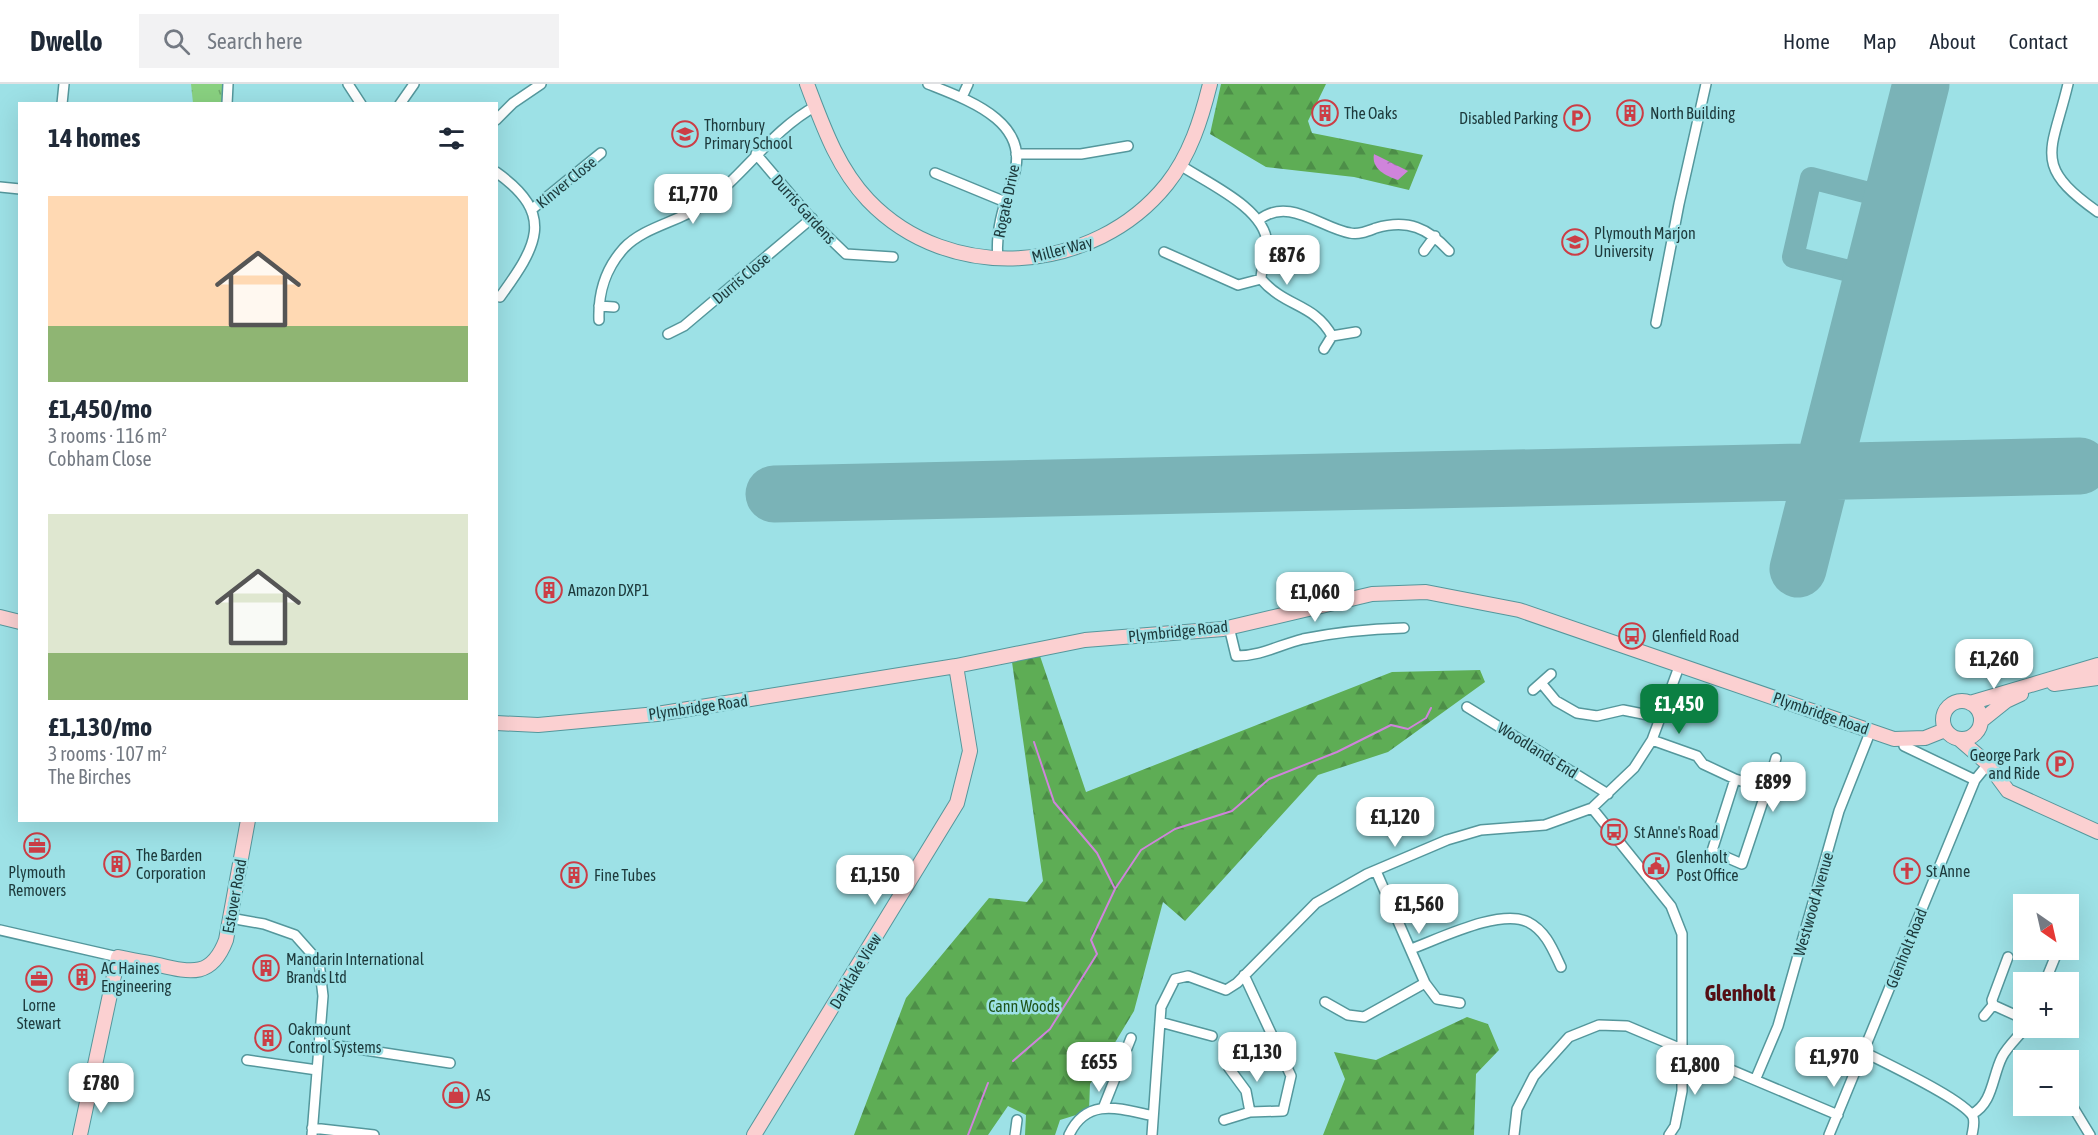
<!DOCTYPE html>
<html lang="en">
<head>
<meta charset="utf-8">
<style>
	body { margin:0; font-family:"Asap Condensed",sans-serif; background:#f2f2f3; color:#1f2937; height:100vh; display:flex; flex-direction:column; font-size:22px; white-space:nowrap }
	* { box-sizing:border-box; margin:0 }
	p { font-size:20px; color:#747a83 }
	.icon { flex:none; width:33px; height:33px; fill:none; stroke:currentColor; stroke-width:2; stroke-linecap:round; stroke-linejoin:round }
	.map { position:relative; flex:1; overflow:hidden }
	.details { position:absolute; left:18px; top:18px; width:480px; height:720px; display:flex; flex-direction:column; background:#fff; border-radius:0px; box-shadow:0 6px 24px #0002 }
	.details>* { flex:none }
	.needle { width:39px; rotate:146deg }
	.fabs { position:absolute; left:2013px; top:810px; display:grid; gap:12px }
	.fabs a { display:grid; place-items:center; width:66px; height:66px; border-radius:0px; background:#fff; box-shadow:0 6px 24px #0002; font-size:30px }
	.price { position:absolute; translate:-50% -51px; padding:0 14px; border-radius:12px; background:#fff; color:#222; font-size:20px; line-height:39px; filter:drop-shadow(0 2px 3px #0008) }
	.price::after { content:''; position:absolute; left:50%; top:36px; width:18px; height:14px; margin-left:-9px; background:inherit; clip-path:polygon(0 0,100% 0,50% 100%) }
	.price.on { background:#0b8043; color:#fff }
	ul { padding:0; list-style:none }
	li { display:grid; align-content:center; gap:12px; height:318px; padding:0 30px }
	li span { display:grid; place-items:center; height:186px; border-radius:0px; color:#555 }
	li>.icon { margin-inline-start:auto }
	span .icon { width:108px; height:108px; fill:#fffc; stroke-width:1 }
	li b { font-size:26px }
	h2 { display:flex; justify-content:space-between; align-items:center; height:72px; padding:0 30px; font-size:26px }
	header { display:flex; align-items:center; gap:36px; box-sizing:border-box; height:84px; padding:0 30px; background:#fff; border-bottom:2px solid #e0e1e3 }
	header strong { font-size:28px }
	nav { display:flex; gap:33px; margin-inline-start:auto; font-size:21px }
	.search { width:420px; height:54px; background:#f2f2f3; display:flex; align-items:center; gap:15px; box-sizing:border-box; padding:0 21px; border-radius:0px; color:#747a83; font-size:22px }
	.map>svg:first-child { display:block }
	.grass { fill:url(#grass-tufts) }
	.forest { fill:url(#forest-firs) }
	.water { fill:url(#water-ripples) }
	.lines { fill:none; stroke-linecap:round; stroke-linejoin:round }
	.stream { stroke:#cf84db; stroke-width:2 }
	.taxiway { stroke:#7ab3b7; stroke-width:22 }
	.runway { stroke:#7ab3b7; stroke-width:57 }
	.street-casing { stroke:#54979c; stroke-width:12 }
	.secondary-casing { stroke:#54979c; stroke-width:16 }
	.street { stroke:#fff; stroke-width:9 }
	.secondary { stroke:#fbd0d1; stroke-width:14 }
	.labels { text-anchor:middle; stroke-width:5; stroke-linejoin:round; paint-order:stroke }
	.poi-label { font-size:16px; fill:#1d3a3c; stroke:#9de1e6; text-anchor:start }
	.street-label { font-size:16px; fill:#1d3a3c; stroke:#9de1e6 }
	.park-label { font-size:16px; fill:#1e5318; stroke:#9de1e6 }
	.district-label { font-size:22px; font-weight:bold; fill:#550f15; stroke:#9de1e6 }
</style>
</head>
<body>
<header>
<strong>Dwello</strong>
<div class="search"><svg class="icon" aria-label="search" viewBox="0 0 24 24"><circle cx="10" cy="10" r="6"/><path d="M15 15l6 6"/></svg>Search here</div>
<nav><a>Home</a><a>Map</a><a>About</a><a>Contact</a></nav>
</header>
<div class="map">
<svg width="2098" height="1051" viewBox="0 0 2098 1051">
	<defs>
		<pattern id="grass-tufts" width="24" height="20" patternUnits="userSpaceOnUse" patternTransform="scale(1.5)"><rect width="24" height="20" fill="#89d180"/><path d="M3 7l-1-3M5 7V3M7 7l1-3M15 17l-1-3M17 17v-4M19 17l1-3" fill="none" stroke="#6fab6a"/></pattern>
		<pattern id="forest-firs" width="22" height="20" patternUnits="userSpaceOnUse" patternTransform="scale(1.5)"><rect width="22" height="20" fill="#5ead55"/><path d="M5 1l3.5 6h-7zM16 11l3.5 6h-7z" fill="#4d8e48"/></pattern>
		<pattern id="water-ripples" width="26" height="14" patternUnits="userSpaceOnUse" patternTransform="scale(1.5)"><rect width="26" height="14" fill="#cf84db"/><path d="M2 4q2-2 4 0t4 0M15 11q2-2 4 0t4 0" fill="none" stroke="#a76db3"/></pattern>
	</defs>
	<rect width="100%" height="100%" fill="#9de1e6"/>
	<path class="grass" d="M191,0H223L222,19H193Z"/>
	<path class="forest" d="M1221,0H1326L1308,37L1312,49L1423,71L1409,106L1354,93L1266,83L1210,50Z
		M1040,572L1086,708L1392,588L1480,586L1485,598L1388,668L1318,691L1185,837L1163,818L1134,927L1090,1000L1089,1027L1060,1036L1055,1051H1025L1026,1031L1008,1022L988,1051H854L906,914L989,814L1027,818L1043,797L1012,578Z
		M1467,933L1488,940L1499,966L1476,990L1474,1051H1323L1345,995L1334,968L1376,976Z"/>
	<path class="water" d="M1374,70L1408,87L1398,96C1386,92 1371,85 1374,70Z"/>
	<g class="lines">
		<path class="stream" d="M1034,658L1054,718L1097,769L1115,805
			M1013,977L1050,945L1097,870L1091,856L1115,805L1141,766L1175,745L1232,727L1269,695L1337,668L1391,641L1408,645L1426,634L1431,624
			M968,1051L988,999"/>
		<path class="taxiway" d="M1873,193L1793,173L1811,94L1892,115"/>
		<path class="runway" d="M774,410L2080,382
			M1798,485L1921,0"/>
		<g class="street-casing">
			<path id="street" d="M348,0L361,20
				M928,0C968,16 1033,38 1013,94C1004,121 995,146 998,175
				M2068,0C2052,68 2031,81 2098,128
				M962,13L968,0
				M62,20L64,0
				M227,20L228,0
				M400,20L414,0
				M496,36L513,19L541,0
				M756,70L820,145L846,170L893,173
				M1016,70H1081L1128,62
				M1180,81C1207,99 1265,124 1267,159C1268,171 1261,183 1261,195C1286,224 1314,219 1332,252L1356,248
				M496,88C557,131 536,163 500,213
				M935,89L1003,117
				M0,103L20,105
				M531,126L601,69
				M1259,136C1288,112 1321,144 1350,149C1359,151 1368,147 1376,144C1408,135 1428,144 1449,167
				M1424,167L1435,152
				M1164,168L1238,201L1261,195
				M599,222L614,223
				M599,236C598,208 605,185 624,164C644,143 678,138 701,122C743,94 770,47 816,22
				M1656,239L1679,120L1706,0
				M668,250L684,242L812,134
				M1324,265L1332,252
				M1229,543L1236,572C1261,572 1279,561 1303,555C1337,548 1369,545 1404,544
				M1542,600L1556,617L1577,629L1597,632L1623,626L1658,633
				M1533,606L1551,590
				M1467,623L1608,710
				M1652,656L1697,672L1703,680L1735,695L1767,705L1742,780L1712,767L1735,695
				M1904,662L1975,696
				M1767,705L1776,674
				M1592,724L1671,822L1682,850V1007L1675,1042L1669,1051
				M1376,787L1425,899L1437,915L1460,919
				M230,834L264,840L295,851L319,878L323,912L312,1051
				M0,846L118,873
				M1411,865C1439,855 1500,824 1528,838C1546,847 1553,866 1561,883
				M2045,898L2058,866
				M1325,918L1348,931L1364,933L1425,899
				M1993,921L2024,935
				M1984,932L1993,921L1992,916L2008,873
				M1160,938L1212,952
				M319,959L450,979
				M1864,968C1885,979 1965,1016 1973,1033C1975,1039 1973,1045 1972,1051
				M247,976L317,986
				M1229,984L1246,1007L1250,1028
				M1756,994L1778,942L1839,727L1871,646
				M1104,1022L1131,954
				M2073,1023L2090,1051
				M1972,1030C1993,1019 1992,993 2002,973C2007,963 2018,953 2025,944
				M1224,1036L1250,1028L1283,1027L1291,992L1244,891
				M312,1044L374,1051
				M1015,1051L1017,1036
				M1069,1051C1087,1012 1121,1025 1153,1032
				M1152,1051L1161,923L1175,895L1188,892L1226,906L1237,899L1316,819L1367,790L1447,756L1481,746L1545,741L1592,724L1634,684L1652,656L1680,580
				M1514,1051L1517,1025L1534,992L1569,953L1599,941L1627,942L1838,1031
				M1829,1051L1975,696L1988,680"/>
		</g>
		<g class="secondary-casing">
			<path id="secondary" d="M807,0C823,42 837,83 868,116C950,202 1095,190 1167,100C1190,71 1201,36 1210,0
				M0,533L20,538
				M2054,600L2098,594
				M1943 636a19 19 0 1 1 38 0a19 19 0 1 1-38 0Z
				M1970,619L2098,581
				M1981,637L2006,617L2021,610
				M496,639L538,641L657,630L956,582L1085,556L1223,545L1372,510L1426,508L1519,526L1894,655L1925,654L1945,646
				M1959,655L1988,680L2008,707L2098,748
				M80,1051L118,873C131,876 145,878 159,881C192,889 212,893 226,856L248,736
				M754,1051L957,719L970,667L956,582"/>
		</g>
		<use href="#street" class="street"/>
		<use href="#secondary" class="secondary"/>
	</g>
	<defs>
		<g id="building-ring" transform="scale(1.35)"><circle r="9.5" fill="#9de1e6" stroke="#cc3d45" stroke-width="1.5"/><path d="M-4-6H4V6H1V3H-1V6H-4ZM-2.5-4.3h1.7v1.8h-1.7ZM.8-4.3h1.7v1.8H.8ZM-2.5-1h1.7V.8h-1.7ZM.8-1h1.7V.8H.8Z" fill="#cc3d45"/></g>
		<g id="parking-ring" transform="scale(1.35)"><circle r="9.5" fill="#9de1e6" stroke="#cc3d45" stroke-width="1.5"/><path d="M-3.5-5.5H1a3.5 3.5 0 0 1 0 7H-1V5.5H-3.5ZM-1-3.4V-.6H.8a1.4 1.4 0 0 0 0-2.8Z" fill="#cc3d45"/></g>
		<g id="school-ring" transform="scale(1.35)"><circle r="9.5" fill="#9de1e6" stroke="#cc3d45" stroke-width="1.5"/><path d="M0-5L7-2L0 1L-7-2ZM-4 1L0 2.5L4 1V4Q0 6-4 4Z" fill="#cc3d45"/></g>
		<g id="university-ring" transform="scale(1.35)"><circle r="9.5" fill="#9de1e6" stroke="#cc3d45" stroke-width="1.5"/><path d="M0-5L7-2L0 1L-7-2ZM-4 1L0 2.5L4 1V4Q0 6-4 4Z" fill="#cc3d45"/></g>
		<g id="bus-ring" transform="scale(1.35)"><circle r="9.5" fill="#9de1e6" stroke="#cc3d45" stroke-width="1.5"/><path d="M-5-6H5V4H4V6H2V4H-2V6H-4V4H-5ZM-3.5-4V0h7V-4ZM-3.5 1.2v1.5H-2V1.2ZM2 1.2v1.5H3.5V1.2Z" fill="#cc3d45"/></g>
		<g id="office-ring" transform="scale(1.35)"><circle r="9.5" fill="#9de1e6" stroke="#cc3d45" stroke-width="1.5"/><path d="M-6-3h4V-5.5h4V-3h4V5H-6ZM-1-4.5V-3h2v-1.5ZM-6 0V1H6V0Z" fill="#cc3d45"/></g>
		<g id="civic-ring" transform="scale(1.35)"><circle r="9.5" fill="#9de1e6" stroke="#cc3d45" stroke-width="1.5"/><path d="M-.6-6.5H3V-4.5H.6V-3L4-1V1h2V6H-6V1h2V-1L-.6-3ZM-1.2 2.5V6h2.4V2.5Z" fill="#cc3d45"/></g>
		<g id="church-ring" transform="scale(1.35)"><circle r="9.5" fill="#9de1e6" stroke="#cc3d45" stroke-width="1.5"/><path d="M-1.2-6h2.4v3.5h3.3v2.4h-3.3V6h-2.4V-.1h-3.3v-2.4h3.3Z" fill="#cc3d45"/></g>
		<g id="shop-ring" transform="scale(1.35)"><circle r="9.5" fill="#9de1e6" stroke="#cc3d45" stroke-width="1.5"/><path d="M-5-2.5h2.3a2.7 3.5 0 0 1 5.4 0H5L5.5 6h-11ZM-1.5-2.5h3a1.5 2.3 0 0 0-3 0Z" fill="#cc3d45"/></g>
	</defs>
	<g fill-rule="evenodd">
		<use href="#building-ring" x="1325" y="29"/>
		<use href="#building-ring" x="1630" y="29"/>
		<use href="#parking-ring" x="1577" y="34"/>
		<use href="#school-ring" x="685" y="50"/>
		<use href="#university-ring" x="1575" y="158"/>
		<use href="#building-ring" x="549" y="506"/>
		<use href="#bus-ring" x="1632" y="552"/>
		<use href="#parking-ring" x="2060" y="680"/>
		<use href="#bus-ring" x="1614" y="748"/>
		<use href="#office-ring" x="37" y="762"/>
		<use href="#building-ring" x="117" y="780"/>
		<use href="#civic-ring" x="1656" y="782"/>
		<use href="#church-ring" x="1907" y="787"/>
		<use href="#building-ring" x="574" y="791"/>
		<use href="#building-ring" x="266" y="884"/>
		<use href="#building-ring" x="82" y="893"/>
		<use href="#office-ring" x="39" y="895"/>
		<use href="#building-ring" x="268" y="954"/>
		<use href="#shop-ring" x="456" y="1011"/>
	</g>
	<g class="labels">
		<g class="poi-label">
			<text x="1344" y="35">The Oaks</text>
			<text x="1650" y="35">North Building</text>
			<text x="1558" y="40" text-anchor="end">Disabled Parking</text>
			<text x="704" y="47">Thornbury<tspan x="704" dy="18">Primary School</tspan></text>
			<text x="1594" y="155">Plymouth Marjon<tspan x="1594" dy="18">University</tspan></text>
			<text x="568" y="512">Amazon DXP1</text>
			<text x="1652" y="558">Glenfield Road</text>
			<text x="2040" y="677" text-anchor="end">George Park<tspan x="2040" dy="18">and Ride</tspan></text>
			<text x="1634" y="754">St Anne's Road</text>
			<text x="136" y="777">The Barden<tspan x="136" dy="18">Corporation</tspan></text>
			<text x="1676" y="779">Glenholt<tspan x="1676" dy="18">Post Office</tspan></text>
			<text x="1926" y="793">St Anne</text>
			<text x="37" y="794" text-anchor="middle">Plymouth<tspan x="37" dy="18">Removers</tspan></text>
			<text x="594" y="797">Fine Tubes</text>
			<text x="286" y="881">Mandarin International<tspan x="286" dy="18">Brands Ltd</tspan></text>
			<text x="101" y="890">AC Haines<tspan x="101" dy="18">Engineering</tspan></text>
			<text x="39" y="927" text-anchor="middle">Lorne<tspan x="39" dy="18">Stewart</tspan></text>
			<text x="288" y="951">Oakmount<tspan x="288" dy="18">Control Systems</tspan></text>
			<text x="476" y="1017">AS</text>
		</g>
		<g class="street-label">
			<text transform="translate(566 98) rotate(-39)" y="6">Kinver Close</text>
			<text transform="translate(1006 117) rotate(-78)" y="6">Rogate Drive</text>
			<text transform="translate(804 125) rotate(48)" y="6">Durris Gardens</text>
			<text transform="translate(1062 165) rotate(-15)" y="6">Miller Way</text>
			<text transform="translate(741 194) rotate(-40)" y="6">Durris Close</text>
			<text transform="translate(1178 547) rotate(-6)" y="6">Plymbridge Road</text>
			<text transform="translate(698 623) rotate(-8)" y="6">Plymbridge Road</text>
			<text transform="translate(1821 629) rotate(19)" y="6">Plymbridge Road</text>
			<text transform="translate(1538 666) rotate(32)" y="6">Woodlands End</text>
			<text transform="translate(234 812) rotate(-80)" y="6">Estover Road</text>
			<text transform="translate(1813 820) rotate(-74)" y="6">Westwood Avenue</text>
			<text transform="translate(1906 864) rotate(-68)" y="6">Glenholt Road</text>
			<text transform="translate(855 887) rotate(-59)" y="6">Darklake View</text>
		</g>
		<g class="park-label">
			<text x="1024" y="928">Cann Woods</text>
		</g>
		<g class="district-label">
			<text x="1740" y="917">Glenholt</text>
		</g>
	</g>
</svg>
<div class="fabs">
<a><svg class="needle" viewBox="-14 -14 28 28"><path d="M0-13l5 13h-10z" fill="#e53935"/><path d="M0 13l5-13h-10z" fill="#747a83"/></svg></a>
<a>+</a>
<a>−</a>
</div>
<b class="price" style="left:693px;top:141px">£1,770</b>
<b class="price" style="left:1287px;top:202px">£876</b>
<b class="price" style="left:1315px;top:539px">£1,060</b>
<b class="price" style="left:1994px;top:606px">£1,260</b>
<b class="price on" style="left:1679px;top:651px">£1,450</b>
<b class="price" style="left:1773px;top:729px">£899</b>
<b class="price" style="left:1395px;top:764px">£1,120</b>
<b class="price" style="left:875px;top:822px">£1,150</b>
<b class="price" style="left:1419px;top:851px">£1,560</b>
<b class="price" style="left:1257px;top:999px">£1,130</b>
<b class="price" style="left:1834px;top:1004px">£1,970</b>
<b class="price" style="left:1099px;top:1009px">£655</b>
<b class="price" style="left:1695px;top:1012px">£1,800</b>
<b class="price" style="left:101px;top:1030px">£780</b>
<section class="details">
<h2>14 homes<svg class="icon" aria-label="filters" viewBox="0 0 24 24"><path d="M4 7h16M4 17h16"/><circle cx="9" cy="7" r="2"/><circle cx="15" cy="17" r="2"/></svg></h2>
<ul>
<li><span style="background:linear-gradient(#ffd9b3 70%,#8fb573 0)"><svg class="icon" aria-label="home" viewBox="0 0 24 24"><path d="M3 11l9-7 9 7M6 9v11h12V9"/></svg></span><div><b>£1,450/mo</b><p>3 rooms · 116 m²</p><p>Cobham Close</p></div></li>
<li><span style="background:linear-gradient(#dfe7d0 75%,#8fb573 0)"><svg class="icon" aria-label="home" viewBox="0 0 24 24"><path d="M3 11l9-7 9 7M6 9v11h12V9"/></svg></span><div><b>£1,130/mo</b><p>3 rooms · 107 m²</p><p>The Birches</p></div></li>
</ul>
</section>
</div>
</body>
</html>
